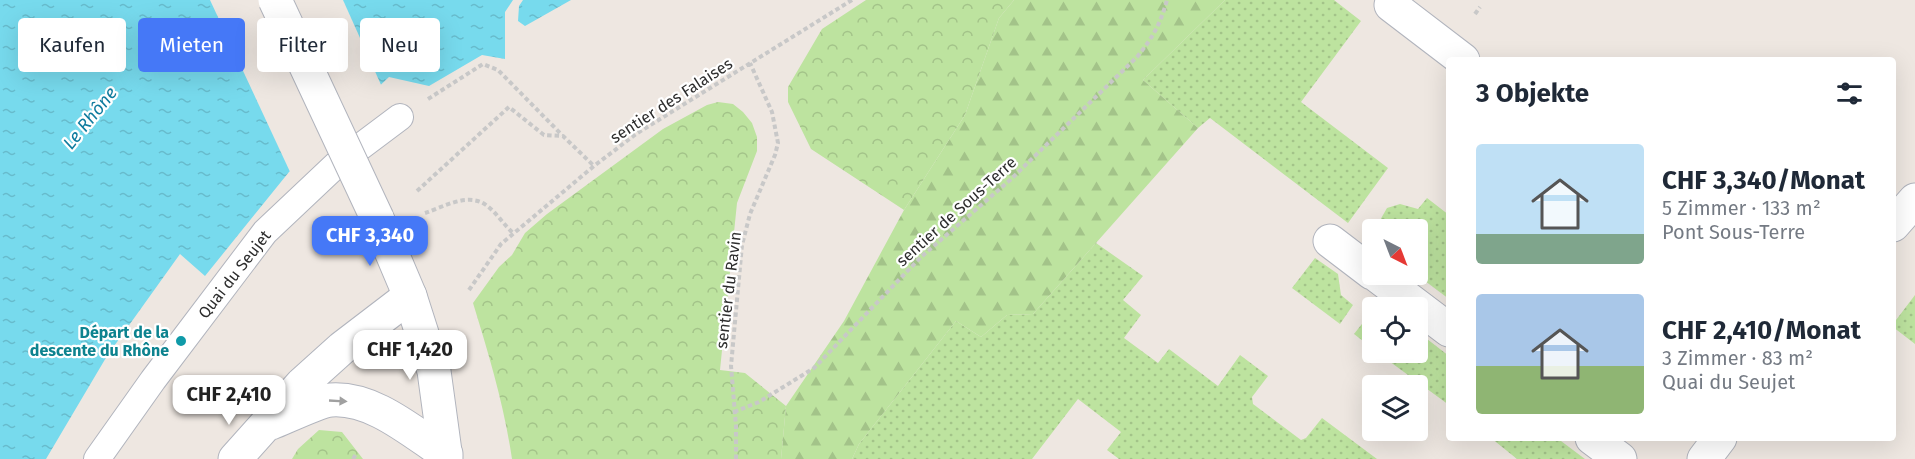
<!DOCTYPE html>
<html lang="de">
<head>
<meta charset="utf-8">
<style>
	body { margin:0; font-family:"Fira Sans",sans-serif; background:#f6f6f7; color:#1f2937; height:100vh; display:flex; flex-direction:column; font-size:22px; white-space:nowrap }
	* { box-sizing:border-box; margin:0 }
	p { font-size:20px; color:#747a83 }
	.icon { flex:none; width:33px; height:33px; fill:none; stroke:currentColor; stroke-width:2; stroke-linecap:round; stroke-linejoin:round }
	.map { position:relative; flex:1; overflow:hidden }
	.panel { position:absolute; left:1446px; top:57px; width:450px; height:384px; display:flex; flex-direction:column; background:#fff; border-radius:6px; box-shadow:0 6px 24px #0002 }
	.panel>* { flex:none }
	.top-card { position:absolute; left:18px; top:18px; width:570px; height:54px; display:flex; gap:12px }
	.needle { width:39px; rotate:138deg }
	.controls { position:absolute; left:1362px; top:219px; display:grid; gap:12px }
	.controls a { display:grid; place-items:center; width:66px; height:66px; border-radius:6px; background:#fff; box-shadow:0 6px 24px #0002; font-size:30px }
	.price { position:absolute; translate:-50% -51px; padding:0 14px; border-radius:12px; background:#fff; color:#222; font-size:20px; line-height:39px; filter:drop-shadow(0 2px 3px #0008) }
	.price::after { content:''; position:absolute; left:50%; top:36px; width:18px; height:14px; margin-left:-9px; background:inherit; clip-path:polygon(0 0,100% 0,50% 100%) }
	.price.on { background:#4578f7; color:#fff }
	ul { padding:0; list-style:none }
	li { display:flex; align-items:center; gap:18px; height:150px; padding:0 30px }
	li span { display:grid; place-items:center; flex:none; width:168px; height:120px; border-radius:6px; color:#555 }
	li>.icon { margin-inline-start:auto }
	span .icon { width:72px; height:72px; fill:#fffc; stroke-width:1 }
	li b { font-size:26px }
	h2 { display:flex; justify-content:space-between; align-items:center; height:72px; padding:0 30px; font-size:26px }
	.chip { padding:0 21px; border-radius:6px; background:#fff; box-shadow:0 6px 24px #0002; font-size:21px; line-height:54px }
	.chip.on { background:#4578f7; color:#fff }
	.map>svg:first-child { display:block }
	.grass { fill:url(#grass-dots) }
	.forest { fill:url(#forest-firs) }
	.park { fill:url(#park-crowns) }
	.water { fill:url(#water-ripples) }
	.pier { fill:#eee7e1 }
	.lines { fill:none; stroke-linecap:round; stroke-linejoin:round }
	.pedestrian-casing { stroke:#b1b4bd; stroke-width:28 }
	.minor-casing { stroke:#b1b4bd; stroke-width:35 }
	.tertiary-casing { stroke:#b1b4bd; stroke-width:35 }
	.secondary-casing { stroke:#b1b4bd; stroke-width:35 }
	.path { stroke:#c8c8c8; stroke-width:4; stroke-dasharray:4.5 3; stroke-linecap:butt }
	.pedestrian { stroke:#fff; stroke-width:26 }
	.minor { stroke:#fff; stroke-width:33 }
	.tertiary { stroke:#fff; stroke-width:33 }
	.secondary { stroke:#fff; stroke-width:33 }
	.secondary-bridge-casing { stroke:#b1b4bd; stroke-width:35; stroke-linecap:butt }
	.secondary-bridge { stroke:#fff; stroke-width:33 }
	.oneway { fill:#a0a0a0 }
	.culture-dot { fill:#0f9aa8; stroke:#fff; stroke-width:2 }
	.labels { text-anchor:middle; stroke-width:4.5; stroke-linejoin:round; paint-order:stroke }
	.street-label { font-size:16px; fill:#2d2d2d; stroke:#fff }
	.culture-label { font-size:16px; font-weight:bold; fill:#0d838f; stroke:#fff; text-anchor:end }
	.water-label { font-size:18px; font-style:italic; fill:#107c9f; stroke:#fff }
</style>
</head>
<body>
<div class="map">
<svg width="1915" height="459" viewBox="0 0 1915 459">
	<defs>
		<pattern id="grass-dots" width="8" height="8" patternUnits="userSpaceOnUse" patternTransform="scale(1.5)"><rect width="8" height="8" fill="#bde39f"/><path d="M2 2h.1M6 6h.1" fill="none" stroke="#a3c389" stroke-width="1.8" stroke-linecap="round"/></pattern>
		<pattern id="forest-firs" width="22" height="20" patternUnits="userSpaceOnUse" patternTransform="scale(1.5)"><rect width="22" height="20" fill="#bde39f"/><path d="M5 1l3.5 6h-7zM16 11l3.5 6h-7z" fill="#a3c389"/></pattern>
		<pattern id="park-crowns" width="20" height="18" patternUnits="userSpaceOnUse" patternTransform="scale(1.5)"><rect width="20" height="18" fill="#bde39f"/><path d="M2 6a3 3 0 1 1 6 0M12 15a3 3 0 1 1 6 0" fill="none" stroke="#a3c389"/></pattern>
		<pattern id="water-ripples" width="26" height="14" patternUnits="userSpaceOnUse" patternTransform="scale(1.5)"><rect width="26" height="14" fill="#77daed"/><path d="M2 4q2-2 4 0t4 0M15 11q2-2 4 0t4 0" fill="none" stroke="#67bbcc"/></pattern>
	</defs>
	<rect width="100%" height="100%" fill="#eee7e1"/>
	<path class="grass" d="M1225,0H1334L1361,21L1301,102L1388,168L1348,223L1210,118L1198,128L1143,80Z
		M1427,198L1449,215V299L1417,275L1418,230L1375,229L1387,208L1400,204L1418,209Z
		M1096,243L1143,276L1123,300L1141,315L1124,338L1158,363L1169,349L1218,386L1240,355L1268,376L1252,397L1253,404L1301,440L1306,438L1322,418L1377,459H1119L1107,450L1121,432L1078,399L1032,459H852L859,444L956,321L981,337L1007,315L1033,314Z
		M1315,258L1338,274L1341,295L1353,305L1340,324L1292,288Z
		M1915,295V344L1893,327V324Z
		M1369,315L1372,317V348L1354,334Z
		M1418,332L1449,356V405L1378,353L1418,352Z
		M1491,438H1557L1585,459H1517Z"/>
	<path class="forest" d="M1014,0H1225L1143,80L1198,128L1033,314L1007,315L981,337L956,321L859,444L852,459H781L786,406L844,321L904,210L965,115L999,18Z"/>
	<path class="park" d="M866,0H1014L999,18L965,115L904,210L811,149L788,102V87L822,29Z
		M718,102L733,104L743,112L752,123L757,137V151L737,203L720,370L745,373L786,406L781,459H512C504,405 489,355 473,303L499,267L512,255L525,233L547,214L663,129L707,105Z
		M319,430L342,432L363,459H292L298,449Z"/>
	<path class="water" d="M0,0H513L505,12V59L482,55L429,86L389,77L289,172L205,276L180,254L107,356L46,459H0Z
		M523,0H571L525,26L518,21L519,6Z"/>
	<path class="pier" d="M210,0H343L382,87L291,174Z"/>
	<g class="lines">
		<g class="pedestrian-casing">
			<path id="pedestrian" d="M97,459L153,380L265,232L336,165L400,117"/>
		</g>
		<g class="minor-casing">
			<path id="minor" d="M1391,5L1463,60
				M1893,225L1915,200
				M1330,241L1372,273
				M1375,274L1449,330
				M1592,438L1620,459
				M1704,459L1720,438"/>
		</g>
		<g class="tertiary-casing">
			<path id="tertiary" d="M271,423C284,418 319,401 331,400C373,397 412,432 446,454
				M235,459L302,384L342,348L410,296"/>
		</g>
		<g class="secondary-casing">
			<path id="secondary" d="M377,218L410,296L434,371L446,459"/>
		</g>
		<path class="path" d="M1475,14L1480,7
			M428,99L483,64L498,70L562,135
			M417,191L509,107L544,135L563,136L594,166
			M425,213C443,207 468,192 486,205C496,212 504,225 513,233
			M469,290L501,244L594,166L636,134L852,0
			M734,412L759,402L814,368L921,257L1009,181L1137,57C1153,37 1160,25 1167,0
			M353,459L356,454
			M736,459V426L731,366L742,245L750,214L775,155L778,143L772,112L750,63"/>
		<use href="#pedestrian" class="pedestrian"/>
		<use href="#minor" class="minor"/>
		<use href="#tertiary" class="tertiary"/>
		<use href="#secondary" class="secondary"/>
		<g class="secondary-bridge-casing">
			<path id="secondary-bridge" d="M275,0L377,218"/>
		</g>
		<use href="#secondary-bridge" class="secondary-bridge"/>
	</g>
	<defs><path id="oneway-solid" d="M-6-.8H1V-3.2L6.5 0L1 3.2V.8H-6Z" transform="scale(1.5)"/></defs>
	<use class="oneway" href="#oneway-solid" transform="translate(338 401) rotate(3)"/>
	<circle class="culture-dot" cx="181" cy="341" r="6"/>
	<g class="labels">
		<g class="street-label">
			<text transform="translate(671 100) rotate(-33)" y="6">sentier des Falaises</text>
			<text transform="translate(956 211) rotate(-42)" y="6">sentier de Sous-Terre</text>
			<text transform="translate(234 274) rotate(-52)" y="6">Quai du Seujet</text>
			<text transform="translate(728 290) rotate(-83)" y="6">sentier du Ravin</text>
		</g>
		<g class="culture-label">
			<text x="169" y="338">Départ de la<tspan x="169" dy="18">descente du Rhône</tspan></text>
		</g>
		<g class="water-label">
			<text transform="translate(90 118) rotate(-51)" y="6">Le Rhône</text>
		</g>
	</g>
</svg>
<div class="controls">
<a><svg class="needle" viewBox="-14 -14 28 28"><path d="M0-13l5 13h-10z" fill="#e53935"/><path d="M0 13l5-13h-10z" fill="#747a83"/></svg></a>
<a><svg class="icon" aria-label="locate" viewBox="0 0 24 24"><circle cx="12" cy="12" r="6"/><path d="M12 2v4M12 18v4M2 12h4M18 12h4"/></svg></a>
<a><svg class="icon" aria-label="layers" viewBox="0 0 24 24"><path d="M12 4l9 5-9 5-9-5zM3 14l9 5 9-5"/></svg></a>
</div>
<b class="price on" style="left:370px;top:267px">CHF 3,340</b>
<b class="price" style="left:410px;top:381px">CHF 1,420</b>
<b class="price" style="left:229px;top:426px">CHF 2,410</b>
<div class="top-card">
<a class="chip">Kaufen</a>
<a class="chip on">Mieten</a>
<a class="chip">Filter</a>
<a class="chip">Neu</a>
</div>
<section class="panel">
<h2>3 Objekte<svg class="icon" aria-label="filters" viewBox="0 0 24 24"><path d="M4 7h16M4 17h16"/><circle cx="9" cy="7" r="2"/><circle cx="15" cy="17" r="2"/></svg></h2>
<ul>
<li><span style="background:linear-gradient(#bfe0f5 75%,#7fa58c 0)"><svg class="icon" aria-label="home" viewBox="0 0 24 24"><path d="M3 11l9-7 9 7M6 9v11h12V9"/></svg></span><div><b>CHF 3,340/Monat</b><p>5 Zimmer · 133 m²</p><p>Pont Sous-Terre</p></div></li>
<li><span style="background:linear-gradient(#a9c7e8 60%,#8fb573 0)"><svg class="icon" aria-label="home" viewBox="0 0 24 24"><path d="M3 11l9-7 9 7M6 9v11h12V9"/></svg></span><div><b>CHF 2,410/Monat</b><p>3 Zimmer · 83 m²</p><p>Quai du Seujet</p></div></li>
</ul>
</section>
</div>
</body>
</html>
